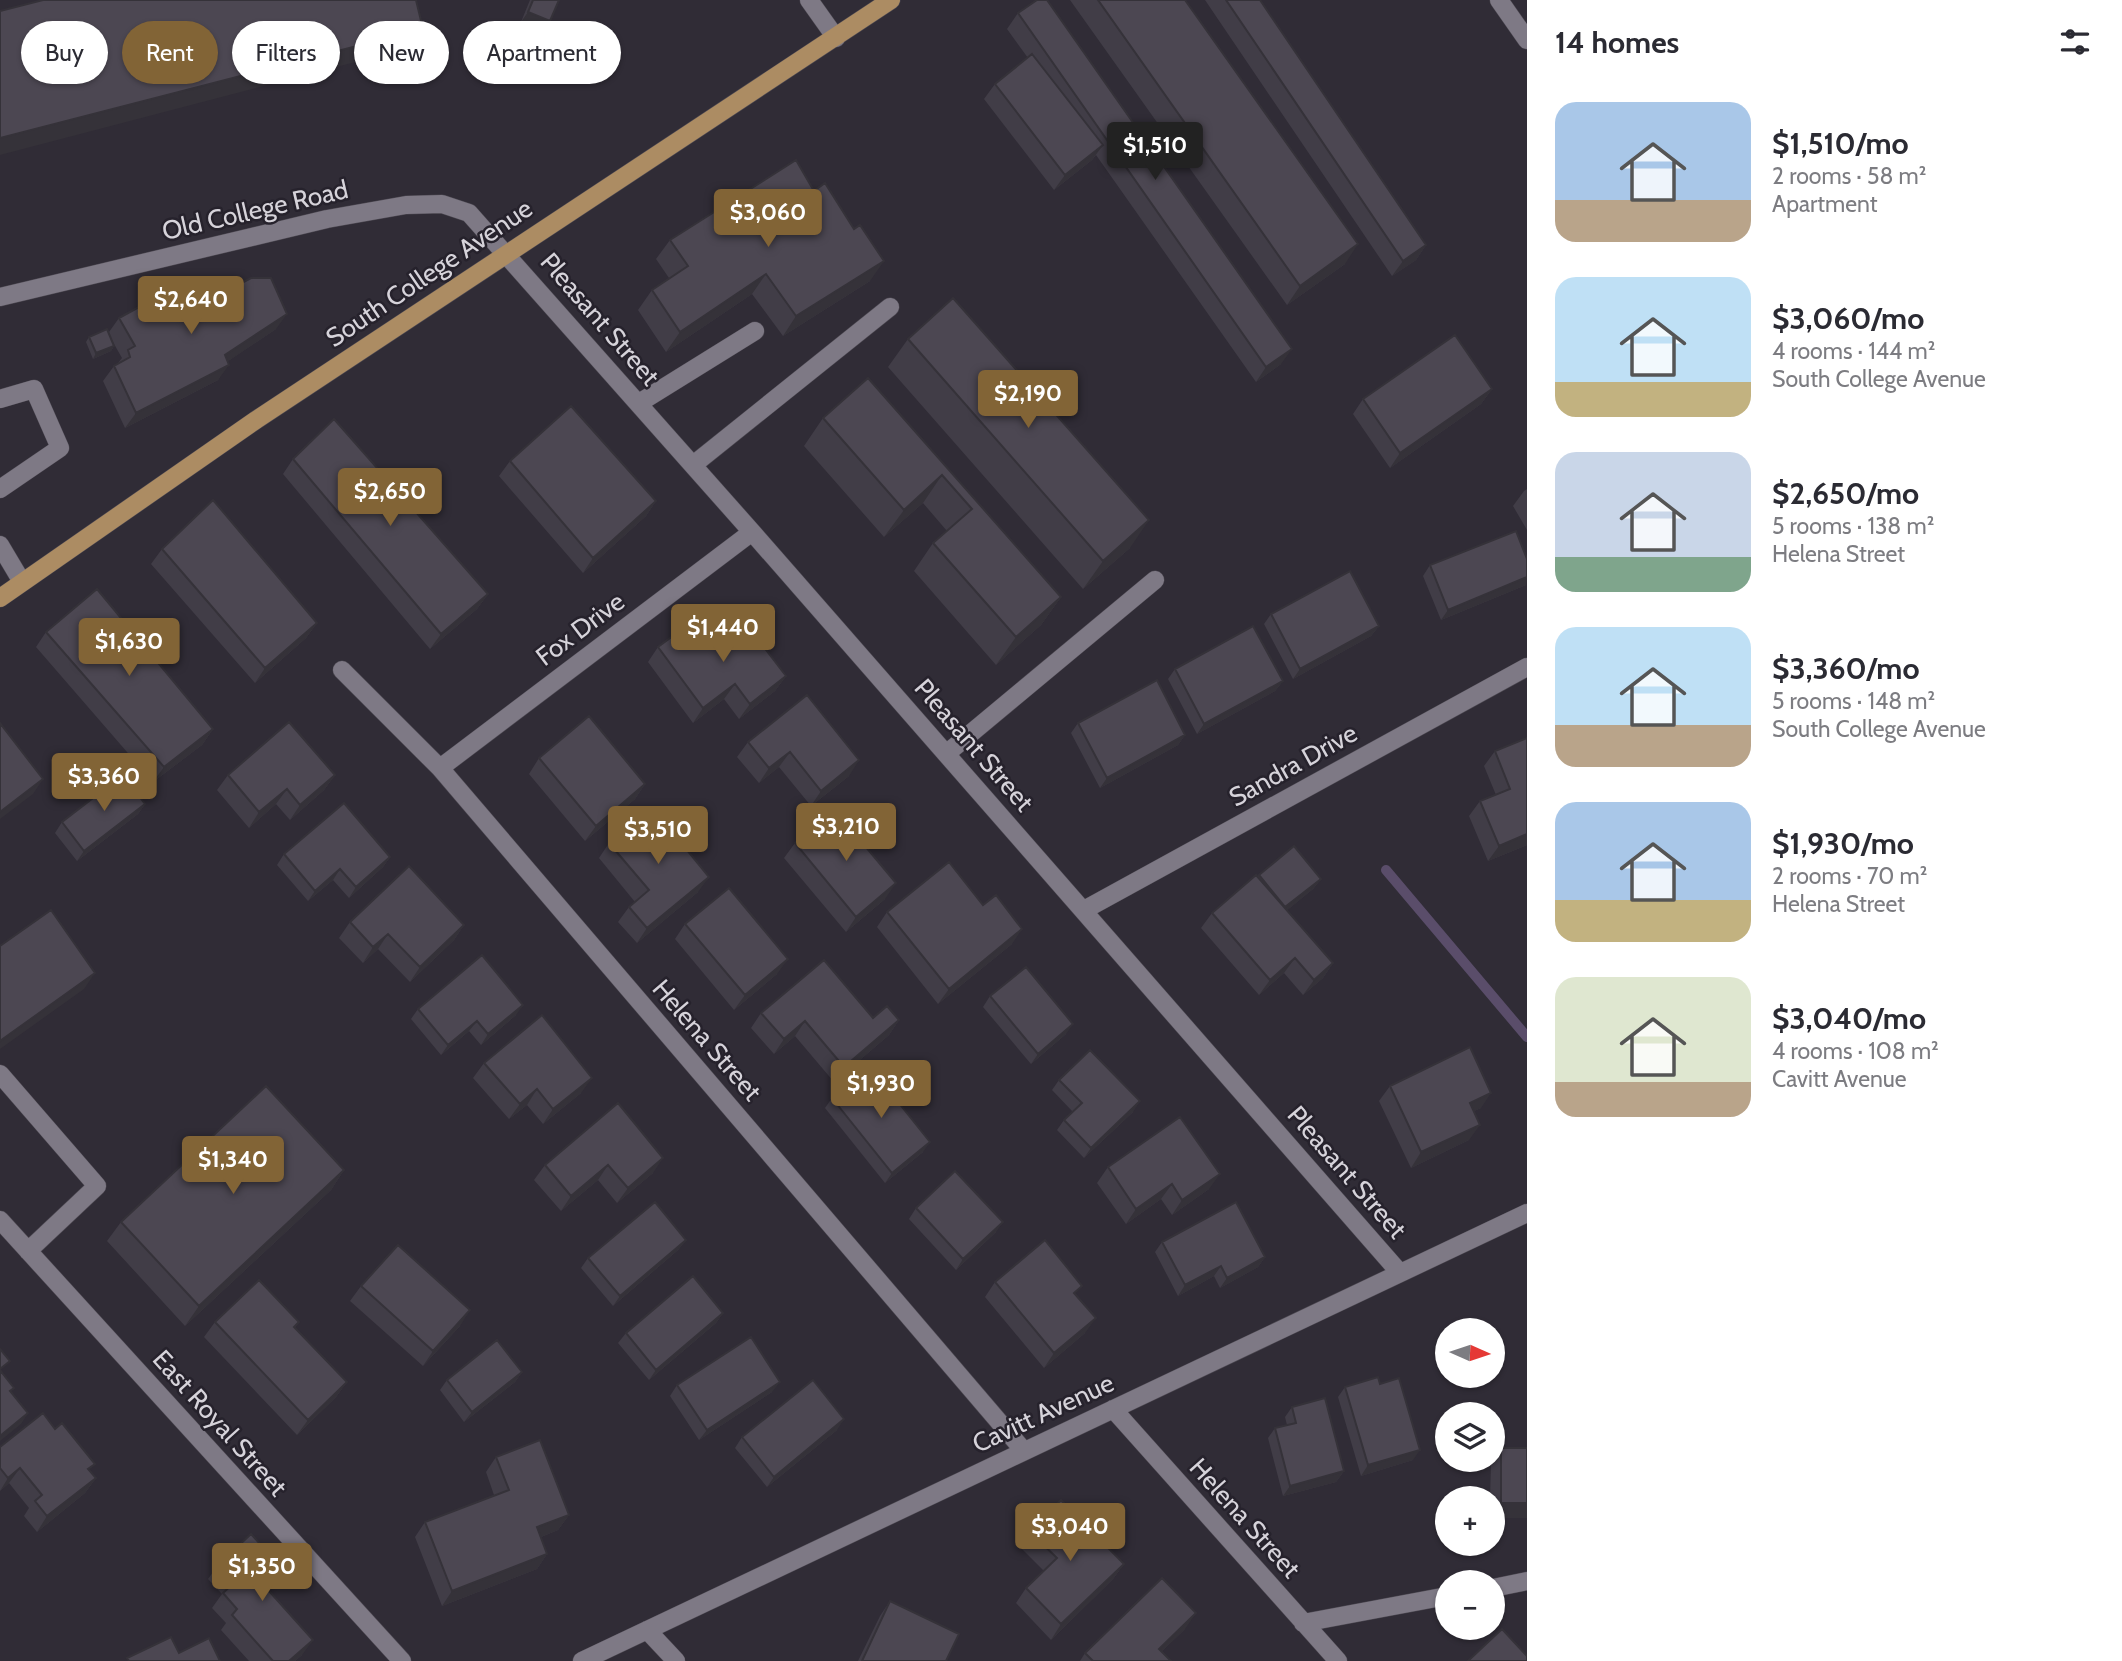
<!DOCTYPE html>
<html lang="en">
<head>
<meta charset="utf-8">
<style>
	body { margin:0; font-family:Cabin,sans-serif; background:#f2f2f3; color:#2b2b33; height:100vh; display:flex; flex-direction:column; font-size:26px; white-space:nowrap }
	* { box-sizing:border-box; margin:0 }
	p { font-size:23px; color:#7c7c81 }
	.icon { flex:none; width:38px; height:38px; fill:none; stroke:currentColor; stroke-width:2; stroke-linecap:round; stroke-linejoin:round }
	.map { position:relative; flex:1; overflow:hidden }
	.sheet { display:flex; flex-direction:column; background:#fff; width:595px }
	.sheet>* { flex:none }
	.top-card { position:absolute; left:21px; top:21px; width:665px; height:63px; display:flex; gap:14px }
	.needle { width:46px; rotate:93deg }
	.controls { position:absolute; left:1435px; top:1318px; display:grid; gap:14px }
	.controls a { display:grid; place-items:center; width:70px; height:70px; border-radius:50%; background:#fff; box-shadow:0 2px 5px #0004; font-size:35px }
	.price { position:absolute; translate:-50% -60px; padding:0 16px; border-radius:7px; background:#826436; color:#fff; font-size:23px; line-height:46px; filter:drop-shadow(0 2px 4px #0008) }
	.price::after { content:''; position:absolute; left:50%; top:42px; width:21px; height:16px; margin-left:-10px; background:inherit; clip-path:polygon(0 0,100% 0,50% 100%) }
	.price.on { background:#222; color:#fff }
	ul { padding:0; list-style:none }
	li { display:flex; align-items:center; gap:21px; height:175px; padding:0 28px }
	li span { display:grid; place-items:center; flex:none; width:196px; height:140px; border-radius:21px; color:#555 }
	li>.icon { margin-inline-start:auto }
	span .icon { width:84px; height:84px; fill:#fffc; stroke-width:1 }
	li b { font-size:30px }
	h2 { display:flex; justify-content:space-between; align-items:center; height:84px; padding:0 28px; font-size:30px }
	.chip { padding:0 24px; border-radius:32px; background:#fff; box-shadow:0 2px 5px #0004; font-size:24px; line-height:63px }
	.chip.on { background:#826436; color:#fff }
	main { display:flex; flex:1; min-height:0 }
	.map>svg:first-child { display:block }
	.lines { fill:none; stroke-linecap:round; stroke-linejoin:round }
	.stream { stroke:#5a4d6a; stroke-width:10 }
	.minor-casing { stroke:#4d4952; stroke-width:19 }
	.major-casing { stroke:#4d4952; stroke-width:19 }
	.minor { stroke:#7e7985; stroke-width:18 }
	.major { stroke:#ac8c63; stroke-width:18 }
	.wall { fill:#413d47 }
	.shaded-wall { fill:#353239 }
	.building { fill:#4c4752; stroke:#353239; stroke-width:2 }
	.labels { text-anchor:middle; stroke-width:5; stroke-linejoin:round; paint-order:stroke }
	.street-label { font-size:26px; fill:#d6d3da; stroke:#26222c }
</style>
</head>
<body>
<main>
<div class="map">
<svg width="1527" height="1661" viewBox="0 0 1527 1661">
	<rect width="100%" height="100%" fill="#302c36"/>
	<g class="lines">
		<path class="stream" d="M1386,870L1527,1037"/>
		<g class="minor-casing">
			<path id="minor" d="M809,0L836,38
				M1499,0L1527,40
				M0,297L327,219L406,205L442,204L469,213L752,532L1400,1273
				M0,399L34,389L60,448L0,489
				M639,403L755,331
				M693,465L890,307
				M0,545L22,582
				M342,670L440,768L1024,1451
				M946,754L1155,580
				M440,768L752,532
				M1084,910L1527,667
				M0,1074L97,1186L28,1251
				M0,1220L402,1661
				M1113,1409L1338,1661
				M1493,1588L1527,1581
				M1303,1623L1447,1596
				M647,1630L676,1661
				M582,1661L1527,1213"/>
		</g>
		<g class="major-casing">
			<path id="major" d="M0,598L256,420L891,0"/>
		</g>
		<use href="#minor" class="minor"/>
		<use href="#major" class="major"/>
	</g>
	<path class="wall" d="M530,0H559L550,21L543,31L521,22Z
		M1070,0H1185L1345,264L1287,305Z
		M1205,0H1260L1426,245L1416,260L1392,276Z
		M1018,13L1281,364L1256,382L1096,155L1092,160L1054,190L984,99L995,84L1028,58L1007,29Z
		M670,240L870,281L783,336L752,294L666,352L638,310L652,290L669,278L656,259Z
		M159,291H185L214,298L276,329L228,361L218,380L125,428L103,381L114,366L118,363L122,358L110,337L114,346L111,351L93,359L86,342L89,337L109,332L119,318L154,299Z
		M908,339L1130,548L1083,589L888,367Z
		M868,378L1061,597L1041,625L996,665L914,571L933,543L947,531L923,503L884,537L804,446L823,418Z
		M1492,389L1481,404L1390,468L1353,414L1363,399Z
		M293,459L488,594L477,609L430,649L283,474Z
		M510,461L656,501L646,516L583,573L499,476Z
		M1527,489V530L1513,506L1524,491Z
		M162,549L317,623L306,638L255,683L151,564Z
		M1430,565L1526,585L1441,620L1423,576Z
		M1271,614L1379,626L1371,636L1293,679L1264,624Z
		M46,632L213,729L202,745L153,782L36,647Z
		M658,647L700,648L786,676L775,691L739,719L724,699L693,723L648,662Z
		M1175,669L1283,681L1275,691L1197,734L1168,679Z
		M807,695L849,776L811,806L779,767L759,783L737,757L748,742Z
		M1078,723L1185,735L1178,745L1100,788L1071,733Z
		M1527,738V845L1488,861L1469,816L1480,801L1496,795L1484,766L1495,751Z
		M539,758L645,784L635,799L585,841L529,774Z
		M228,775H335L324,790L290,820L276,804L249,828L217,790Z
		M145,804L138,814L77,861L55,833L62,822Z
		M609,843L698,892L637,943L618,922L629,907L635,902L599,858Z
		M795,843L885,899L846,932L784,858Z
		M284,854L390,857L383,867L349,898L333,880L308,901L277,865Z
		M1259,875L1321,879L1313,889L1287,910L1333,963L1323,978L1303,995L1284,973L1259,995L1201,928L1212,913Z
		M983,905L1012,944L938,1004L877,927L887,912Z
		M350,922L464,925L454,940L410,982L378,949L363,963L339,938Z
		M685,924L777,974L734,1010L675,939Z
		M990,996L1066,1034L1031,1064L983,1007Z
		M418,1009L516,1015L481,1045L469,1031L441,1055L411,1019Z
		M761,1013L873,1018L899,1020L889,1035L834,1082L795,1036L774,1054L751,1028Z
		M484,1063L581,1093L543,1124L527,1105L509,1119L473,1078Z
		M1059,1080L1133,1112L1084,1158L1057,1130L1064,1120L1073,1112L1052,1090Z
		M1390,1086L1481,1108L1474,1111L1469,1140L1411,1168L1379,1101Z
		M832,1098L923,1152L885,1183L825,1108Z
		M618,1103L653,1173L617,1203L598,1180L561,1211L534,1180L545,1165Z
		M1108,1167L1209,1189L1172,1215L1161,1199L1126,1224L1097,1183Z
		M344,1170L331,1190L185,1326L107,1241L121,1222Z
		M916,1208L996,1232L956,1270L909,1219Z
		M686,1240L678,1250L613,1306L581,1268L588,1258Z
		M1162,1242L1265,1257L1258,1267L1220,1288L1214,1276L1178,1296L1155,1252Z
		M995,1282L1076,1294L1085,1333L1044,1368L985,1297Z
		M361,1286L460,1326L423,1366L350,1301Z
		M723,1313L716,1323L649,1380L618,1343L626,1333Z
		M215,1322H299L295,1328L347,1382L336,1397L297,1435L204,1337Z
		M522,1372L515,1382L464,1422L440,1390L447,1380Z
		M1380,1384L1413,1460L1361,1476L1338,1397L1345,1387Z
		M677,1385L772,1392L699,1440L670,1396Z
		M1292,1407L1344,1471L1336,1482L1283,1496L1268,1438L1275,1428L1287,1425L1285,1417Z
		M837,1430L767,1487L735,1448L742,1437Z
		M0,1447L90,1471L96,1478L85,1493L37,1532L24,1516L29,1508L9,1483L0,1491Z
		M1501,1448L1527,1518H1493V1498H1490L1491,1463Z
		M496,1457L569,1515L558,1530L541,1537L547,1554L537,1569L442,1606L415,1537L425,1522L494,1495L486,1472Z
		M1029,1531L1124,1564L1113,1579L1051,1640L1016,1603L1026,1588L1044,1571L1019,1546Z
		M219,1564H278L267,1579L262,1584L302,1655L295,1661H249L221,1630L226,1623L212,1608L222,1594L208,1579Z
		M890,1601L946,1661H858L880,1616Z
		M1185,1629L1162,1651L1171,1661H1080L1085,1653Z"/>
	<path class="shaded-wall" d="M528,12L550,21L543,31L521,22Z
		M423,29L409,48L0,155V138Z
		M1103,145L1092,160L1054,190L1065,175Z
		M1358,244L1345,264L1287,305L1300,286Z
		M1426,245L1416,260L1392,276L1403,261Z
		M884,261L870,281L783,336L796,316Z
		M766,274L752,294L666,352L680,332Z
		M287,314L276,329L215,370L225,355Z
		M114,346L111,351L93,359L96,353Z
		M1292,349L1281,364L1256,382L1266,367Z
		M229,365L218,380L125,428L136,413Z
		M1492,389L1481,404L1390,468L1400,453Z
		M942,475L923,503L884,537L904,510Z
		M656,501L646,516L583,573L593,558Z
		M1149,520L1130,548L1083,589L1103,561Z
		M1527,577L1526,585L1441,620L1448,610Z
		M488,594L477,609L430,649L441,634Z
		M1061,597L1041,625L996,665L1016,637Z
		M317,623L306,638L255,683L265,668Z
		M1379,626L1371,636L1293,679L1300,669Z
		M786,676L775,691L739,719L750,704Z
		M1283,681L1275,691L1197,734L1204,724Z
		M735,684L724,699L693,723L703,708Z
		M213,729L202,745L153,782L164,767Z
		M1185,735L1178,745L1100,788L1107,778Z
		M790,752L779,767L759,783L769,768Z
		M859,760L849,776L811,806L821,791Z
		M335,775L324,790L290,820L300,805Z
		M43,779L33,794L0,819V812Z
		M645,784L635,799L585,841L596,826Z
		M287,789L276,804L249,828L259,812Z
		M145,804L138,814L77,861L84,851Z
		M1527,834V845L1488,861L1499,846Z
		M390,857L383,867L349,898L356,887Z
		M340,869L333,880L308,901L315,891Z
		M709,877L698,892L637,943L647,928Z
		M1321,879L1313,889L1278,918L1285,907Z
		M896,883L885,899L846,932L856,917Z
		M464,925L454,940L410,982L420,967Z
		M1022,929L1012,944L938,1004L949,989Z
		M388,934L378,949L363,963L373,947Z
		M1295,958L1284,973L1259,995L1270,980Z
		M788,959L777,974L734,1010L745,995Z
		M1333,963L1323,978L1303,995L1314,980Z
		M95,973L84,989L0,1049V1041Z
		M523,1005L516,1015L481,1045L488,1034Z
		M899,1020L889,1035L834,1082L844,1067Z
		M477,1021L469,1031L441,1055L448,1045Z
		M805,1021L795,1036L774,1054L784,1039Z
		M1073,1024L1066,1034L1031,1064L1038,1054Z
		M592,1078L581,1093L543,1124L553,1109Z
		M537,1089L527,1105L509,1119L520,1104Z
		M1491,1093L1481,1108L1459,1118L1470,1103Z
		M1140,1101L1133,1112L1084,1158L1091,1148Z
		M1480,1125L1469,1140L1411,1168L1421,1152Z
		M930,1142L923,1152L885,1183L892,1173Z
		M663,1158L653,1173L617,1203L628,1188Z
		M608,1165L598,1180L561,1211L571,1196Z
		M344,1170L331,1190L185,1326L199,1306Z
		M1220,1174L1209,1189L1172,1215L1182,1200Z
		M1172,1184L1161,1199L1126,1224L1136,1209Z
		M1003,1222L996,1232L956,1270L963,1259Z
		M686,1240L678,1250L613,1306L620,1296Z
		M1265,1257L1258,1267L1220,1288L1227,1278Z
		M1221,1266L1214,1276L1178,1296L1185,1285Z
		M470,1310L460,1326L423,1366L433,1351Z
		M723,1313L716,1323L649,1380L656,1370Z
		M1096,1318L1085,1333L1044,1368L1054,1353Z
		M522,1372L515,1382L464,1422L472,1412Z
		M347,1382L336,1397L297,1435L308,1420Z
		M780,1382L772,1392L699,1440L707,1430Z
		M28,1413L21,1424L0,1441V1436Z
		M844,1419L837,1430L767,1487L774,1477Z
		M1420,1450L1413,1460L1361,1476L1368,1465Z
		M20,1468L9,1483L0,1491L8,1478Z
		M1344,1471L1336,1482L1283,1496L1290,1486Z
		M96,1478L85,1493L37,1532L47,1516Z
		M1501,1503H1527V1518H1493V1515Z
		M569,1515L558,1530L526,1543L537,1527Z
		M547,1554L537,1569L442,1606L452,1591Z
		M278,1564L267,1579L249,1596L260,1581Z
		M1124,1564L1113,1579L1051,1640L1061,1624Z
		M1196,1613L1185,1629L1152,1661L1159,1649Z
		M313,1640L302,1655L295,1661H289Z"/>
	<path class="building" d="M43,0H416L423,29L0,138V11Z
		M533,0H559L550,21L528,12Z
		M1037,0H1047L1292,349L1266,367L1018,13Z
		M1098,0H1185L1358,244L1300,286Z
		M1226,0H1260L1426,245L1403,261Z
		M1032,54L1103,145L1065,175L995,84Z
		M796,160L814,191L825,183L854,229L860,225L884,261L796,316L766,274L680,332L652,290L688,266L670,240Z
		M251,278H271L287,314L225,355L229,365L136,413L114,366L130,357L128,350L135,346L119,318L161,295L159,291L178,281L185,291L204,282L214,298Z
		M953,298L1149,520L1103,561L908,339Z
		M107,329L114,346L96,353L89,337Z
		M1455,335L1492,389L1400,453L1363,399Z
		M868,378L1061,597L1016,637L933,543L972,509L942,475L904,510L823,418Z
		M571,406L656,501L593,558L510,461Z
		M334,419L488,594L441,634L293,459Z
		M213,500L317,623L265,668L162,549Z
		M1516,531L1527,559V577L1448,610L1430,565Z
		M1350,571L1379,626L1300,669L1271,614Z
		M97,589L213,729L164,767L46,632Z
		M741,617L786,676L750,704L735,684L703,708L658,647L685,627L700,648Z
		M1253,626L1283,681L1204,724L1175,669Z
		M1157,680L1185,735L1107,778L1078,723Z
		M807,695L859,760L821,791L790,752L769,768L748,742Z
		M589,716L645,784L596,826L539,758Z
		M289,722L335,775L300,805L287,789L259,812L228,775Z
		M0,723L43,779L0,812Z
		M1527,738V834L1499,846L1480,801L1510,789L1495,751Z
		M123,775L145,804L84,851L62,822Z
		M344,803L390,857L356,887L340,869L315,891L284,854Z
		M652,807L709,877L647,928L629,907L649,890L609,843Z
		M835,810L896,883L856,917L795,843Z
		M1294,846L1321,879L1285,907L1259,875Z
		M949,862L983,905L996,895L1022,929L949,989L887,912Z
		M409,866L464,925L420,967L388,934L373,947L350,922Z
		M1256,875L1333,963L1314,980L1295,958L1270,980L1212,913Z
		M729,888L788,959L745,995L685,924Z
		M51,910L95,973L0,1041V946Z
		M482,955L523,1005L488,1034L477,1021L448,1045L418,1009Z
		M824,960L873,1018L887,1006L899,1020L844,1067L805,1021L784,1039L761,1013Z
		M1026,967L1073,1024L1038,1054L990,996Z
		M542,1015L592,1078L553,1109L537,1089L520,1104L484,1063Z
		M1470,1047L1491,1093L1470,1103L1480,1125L1421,1152L1390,1086Z
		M1090,1050L1140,1101L1091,1148L1064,1120L1082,1103L1059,1080Z
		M870,1067L930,1142L892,1173L832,1098Z
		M266,1086L344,1170L199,1306L121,1222Z
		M618,1103L663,1158L628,1188L608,1165L571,1196L545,1165Z
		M1180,1117L1220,1174L1182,1200L1172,1184L1136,1209L1108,1167Z
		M955,1171L1003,1222L963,1259L916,1208Z
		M655,1202L686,1240L620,1296L588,1258Z
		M1236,1202L1265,1257L1227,1278L1221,1266L1185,1285L1162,1242Z
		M1045,1240L1082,1286L1074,1293L1096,1318L1054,1353L995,1282Z
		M398,1245L470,1310L433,1351L361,1286Z
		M693,1276L723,1313L656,1370L626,1333Z
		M259,1280L299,1322L294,1327L347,1382L308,1420L215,1322Z
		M751,1337L780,1382L707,1430L677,1385Z
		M497,1340L522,1372L472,1412L447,1380Z
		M0,1349L10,1361L0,1369Z
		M0,1370L14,1388L10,1391L28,1413L0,1436Z
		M1378,1377L1380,1384L1399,1378L1420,1450L1368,1465L1345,1387Z
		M813,1380L844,1419L774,1477L742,1437Z
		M1325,1398L1344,1471L1290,1486L1275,1428L1296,1423L1292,1407Z
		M43,1413L55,1429L62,1423L95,1464L88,1469L96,1478L47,1516L35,1501L42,1495L20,1468L8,1478L0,1468V1447Z
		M540,1440L569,1515L537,1527L547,1554L452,1591L425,1522L509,1490L496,1457Z
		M1501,1448H1527V1503H1501Z
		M1061,1500L1124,1564L1061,1624L1026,1588L1057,1558L1029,1531Z
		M251,1534L278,1564L260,1581L313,1640L289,1661H273L232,1615L237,1609L223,1593L235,1582L219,1564Z
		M1162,1578L1196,1613L1159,1649L1171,1661H1093L1085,1653Z
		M890,1601L959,1634L946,1661H862Z
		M1502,1629L1527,1656V1661H1468Z
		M171,1637L179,1653L209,1638L220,1661H129L127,1658Z"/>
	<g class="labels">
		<g class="street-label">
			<text transform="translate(255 210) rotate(-13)" y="9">Old College Road</text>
			<text transform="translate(429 273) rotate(-34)" y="9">South College Avenue</text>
			<text transform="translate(600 319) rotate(49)" y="9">Pleasant Street</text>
			<text transform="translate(580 629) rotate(-37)" y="9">Fox Drive</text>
			<text transform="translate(974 745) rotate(49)" y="9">Pleasant Street</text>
			<text transform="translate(1293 765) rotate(-29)" y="9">Sandra Drive</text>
			<text transform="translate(707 1040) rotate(49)" y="9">Helena Street</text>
			<text transform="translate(1347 1172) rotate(49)" y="9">Pleasant Street</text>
			<text transform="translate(1043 1413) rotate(-25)" y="9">Cavitt Avenue</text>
			<text transform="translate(220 1423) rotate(48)" y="9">East Royal Street</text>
			<text transform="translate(1245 1518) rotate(48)" y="9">Helena Street</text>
		</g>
	</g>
</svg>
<div class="controls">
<a><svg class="needle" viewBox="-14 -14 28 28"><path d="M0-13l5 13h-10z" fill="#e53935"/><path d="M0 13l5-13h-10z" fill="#7c7c81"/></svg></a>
<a><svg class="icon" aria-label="layers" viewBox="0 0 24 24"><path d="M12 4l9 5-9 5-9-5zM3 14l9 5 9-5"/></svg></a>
<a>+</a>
<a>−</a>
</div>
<b class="price on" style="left:1155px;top:182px">$1,510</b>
<b class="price" style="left:768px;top:249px">$3,060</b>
<b class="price" style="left:191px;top:336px">$2,640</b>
<b class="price" style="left:1028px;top:430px">$2,190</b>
<b class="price" style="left:390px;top:528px">$2,650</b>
<b class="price" style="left:723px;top:664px">$1,440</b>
<b class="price" style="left:129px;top:678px">$1,630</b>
<b class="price" style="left:104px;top:813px">$3,360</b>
<b class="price" style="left:846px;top:863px">$3,210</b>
<b class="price" style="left:658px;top:866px">$3,510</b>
<b class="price" style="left:881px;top:1120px">$1,930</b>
<b class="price" style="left:233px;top:1196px">$1,340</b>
<b class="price" style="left:1070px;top:1563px">$3,040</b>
<b class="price" style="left:262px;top:1603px">$1,350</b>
<div class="top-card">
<a class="chip">Buy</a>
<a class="chip on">Rent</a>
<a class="chip">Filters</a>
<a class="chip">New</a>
<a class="chip">Apartment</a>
</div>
</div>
<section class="sheet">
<h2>14 homes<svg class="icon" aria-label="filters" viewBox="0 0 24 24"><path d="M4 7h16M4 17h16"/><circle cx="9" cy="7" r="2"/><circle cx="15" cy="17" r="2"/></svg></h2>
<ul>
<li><span style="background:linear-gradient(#a9c7e8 70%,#b9a48a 0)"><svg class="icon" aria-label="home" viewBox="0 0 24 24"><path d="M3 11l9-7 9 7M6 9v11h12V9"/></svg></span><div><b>$1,510/mo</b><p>2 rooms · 58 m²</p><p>Apartment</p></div></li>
<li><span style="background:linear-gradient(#bfe0f5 75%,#c2b280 0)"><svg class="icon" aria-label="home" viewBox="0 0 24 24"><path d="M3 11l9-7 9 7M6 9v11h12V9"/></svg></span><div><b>$3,060/mo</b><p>4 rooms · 144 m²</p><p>South College Avenue</p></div></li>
<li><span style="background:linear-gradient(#c9d6e8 75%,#7fa58c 0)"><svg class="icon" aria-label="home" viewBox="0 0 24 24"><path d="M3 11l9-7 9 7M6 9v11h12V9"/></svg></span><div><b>$2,650/mo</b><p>5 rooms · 138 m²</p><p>Helena Street</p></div></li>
<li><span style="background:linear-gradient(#bfe0f5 70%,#b9a48a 0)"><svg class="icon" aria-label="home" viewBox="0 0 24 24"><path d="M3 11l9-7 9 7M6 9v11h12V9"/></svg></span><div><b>$3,360/mo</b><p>5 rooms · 148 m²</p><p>South College Avenue</p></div></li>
<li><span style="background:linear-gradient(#a9c7e8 70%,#c2b280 0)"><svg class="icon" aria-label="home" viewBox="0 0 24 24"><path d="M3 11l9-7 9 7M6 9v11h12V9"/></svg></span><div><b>$1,930/mo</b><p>2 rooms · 70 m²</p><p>Helena Street</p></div></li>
<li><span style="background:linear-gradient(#dfe7d0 75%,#b9a48a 0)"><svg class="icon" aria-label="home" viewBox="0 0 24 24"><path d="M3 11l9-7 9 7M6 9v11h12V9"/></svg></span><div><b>$3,040/mo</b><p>4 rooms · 108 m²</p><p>Cavitt Avenue</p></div></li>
</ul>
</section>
</main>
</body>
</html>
